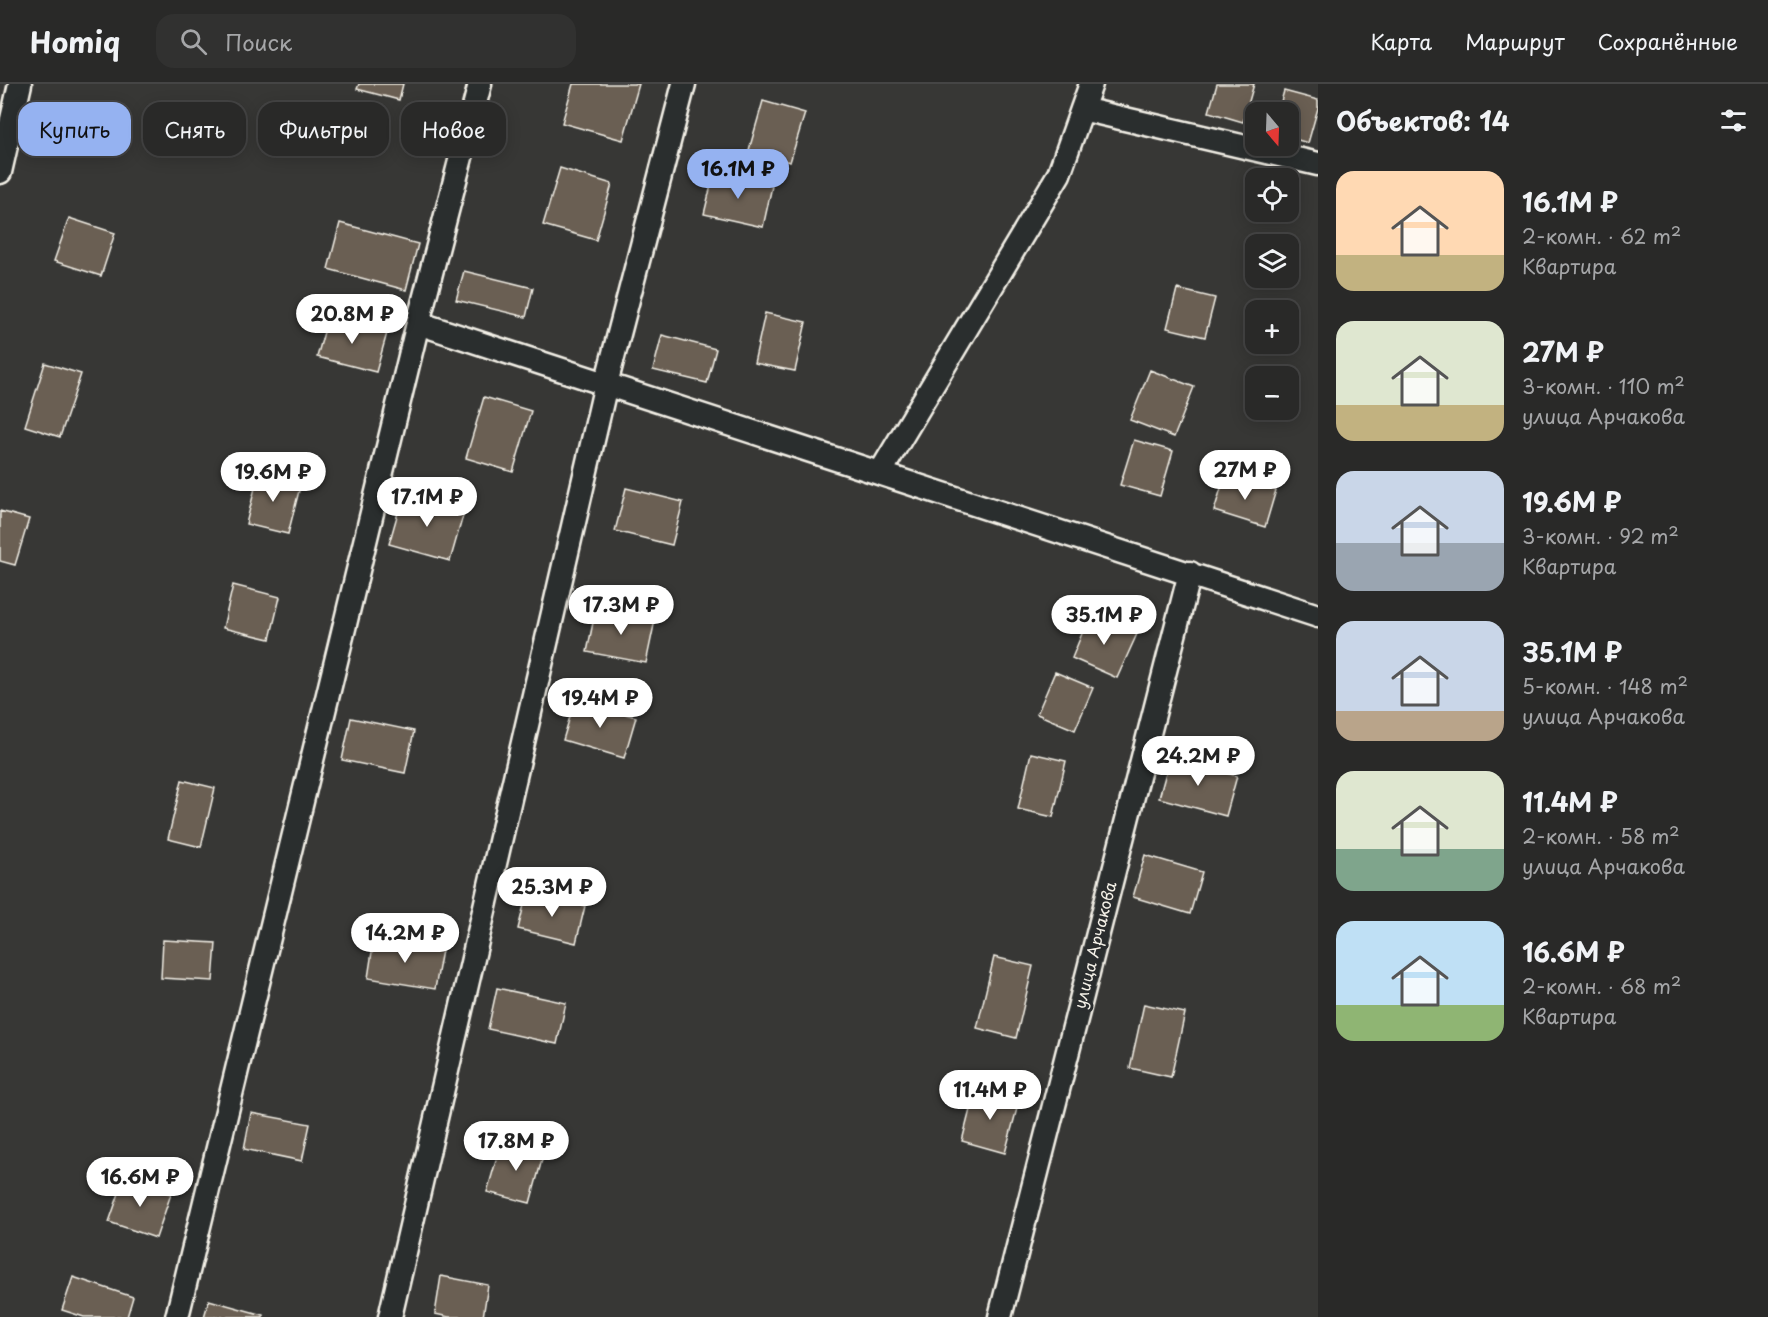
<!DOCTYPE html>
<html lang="ru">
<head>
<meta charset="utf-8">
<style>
	body { margin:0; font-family:"Playpen Sans",sans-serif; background:#313130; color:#f1f3f6; height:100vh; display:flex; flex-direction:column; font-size:22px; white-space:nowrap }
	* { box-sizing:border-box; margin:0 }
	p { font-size:20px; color:#a5a6a8 }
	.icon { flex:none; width:33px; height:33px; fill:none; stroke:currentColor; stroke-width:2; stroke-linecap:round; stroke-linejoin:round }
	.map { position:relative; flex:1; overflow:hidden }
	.panel { display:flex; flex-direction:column; background:#292928; width:450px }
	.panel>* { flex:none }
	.guide { position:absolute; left:18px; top:18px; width:570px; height:54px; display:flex; gap:12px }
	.needle { width:39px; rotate:161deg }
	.controls { position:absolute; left:1245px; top:18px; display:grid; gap:12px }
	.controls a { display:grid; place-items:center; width:54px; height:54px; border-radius:12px; background:#292928; box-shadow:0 3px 15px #0003,0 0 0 2px #454545; font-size:30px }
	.price { position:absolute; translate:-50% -51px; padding:0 14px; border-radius:21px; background:#fff; color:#222; font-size:20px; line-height:39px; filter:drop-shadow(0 2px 3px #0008) }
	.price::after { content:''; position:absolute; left:50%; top:36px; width:18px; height:14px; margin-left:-9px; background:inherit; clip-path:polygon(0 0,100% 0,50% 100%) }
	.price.on { background:#95b2f1; color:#111 }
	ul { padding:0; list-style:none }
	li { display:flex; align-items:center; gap:18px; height:150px; padding:0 18px }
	li span { display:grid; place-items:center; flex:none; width:168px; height:120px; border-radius:18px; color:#555 }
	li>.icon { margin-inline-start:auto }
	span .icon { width:72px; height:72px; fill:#fffc; stroke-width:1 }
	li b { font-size:26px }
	h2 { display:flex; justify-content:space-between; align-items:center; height:72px; padding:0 18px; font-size:26px }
	.tag { padding:0 21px; border-radius:18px; background:#292928; box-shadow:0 3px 15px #0003,0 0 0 2px #454545; font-size:21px; line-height:54px }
	.tag.on { background:#95b2f1; color:#111 }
	header { display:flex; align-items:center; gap:36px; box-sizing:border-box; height:84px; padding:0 30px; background:#292928; border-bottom:2px solid #454545 }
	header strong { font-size:28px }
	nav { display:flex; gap:33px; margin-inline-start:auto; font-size:21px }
	.search { width:420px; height:54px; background:#313130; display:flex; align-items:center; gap:15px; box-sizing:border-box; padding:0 21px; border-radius:18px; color:#a5a6a8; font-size:22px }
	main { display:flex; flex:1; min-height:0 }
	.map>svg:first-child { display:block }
	.building { fill:#6b5e52; stroke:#f4f1e8; stroke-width:1.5 }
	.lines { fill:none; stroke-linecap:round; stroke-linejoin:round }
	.minor-casing { stroke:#f4f1e8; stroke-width:27 }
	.minor { stroke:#2a2d2e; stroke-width:22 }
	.labels { text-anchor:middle; stroke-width:6; stroke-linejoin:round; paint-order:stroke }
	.street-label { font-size:16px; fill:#f4f1e8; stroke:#2a2d2e }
</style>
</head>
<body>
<header>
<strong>Homiq</strong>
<div class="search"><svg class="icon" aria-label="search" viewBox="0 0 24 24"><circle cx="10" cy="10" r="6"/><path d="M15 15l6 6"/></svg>Поиск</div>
<nav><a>Карта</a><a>Маршрут</a><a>Сохранённые</a></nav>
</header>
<main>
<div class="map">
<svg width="1318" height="1233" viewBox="0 0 1318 1233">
	<rect width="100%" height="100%" fill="#373735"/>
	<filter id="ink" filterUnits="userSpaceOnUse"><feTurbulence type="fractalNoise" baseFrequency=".0167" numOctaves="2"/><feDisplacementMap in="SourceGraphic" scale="12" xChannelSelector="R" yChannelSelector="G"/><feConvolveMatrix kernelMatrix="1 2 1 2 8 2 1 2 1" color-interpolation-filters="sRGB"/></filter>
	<g filter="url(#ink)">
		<path class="building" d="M359,0H403L399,16L357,5Z
			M573,0H639L623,56L562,39Z
			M1217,0H1254L1243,38L1209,28Z
			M1284,7L1318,16V24L1308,59L1288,53V28H1278Z
			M763,17L805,29L790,78L749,66Z
			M560,84L612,100L596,156L543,141Z
			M714,89L772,102L763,143L704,130Z
			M69,134L115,149L101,192L54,177Z
			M340,139L418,160L406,206L328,185Z
			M464,187L533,204L526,233L456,216Z
			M1177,205L1215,214L1205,253L1167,244Z
			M765,229L806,238L795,287L754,279Z
			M328,234L387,249L376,288L317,273Z
			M662,251L716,265L707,299L653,286Z
			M45,279L81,290L60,353L25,342Z
			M1150,286L1194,303L1174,353L1130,336Z
			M484,313L531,327L513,388L466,374Z
			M1134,356L1173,367L1160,412L1120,401Z
			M259,388L301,399L288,450L246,440Z
			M1225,391L1276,406L1265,443L1214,427Z
			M626,404L683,418L672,461L615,447Z
			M403,411L464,428L450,477L389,460Z
			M0,427L29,435L15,481L0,477Z
			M233,501L280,513L270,555L223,544Z
			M596,524L655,536L646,579L587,568Z
			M1090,530L1137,550L1117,594L1072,574Z
			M1055,588L1093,604L1075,646L1037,630Z
			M575,616L636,633L624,674L563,656Z
			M351,634L414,647L405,689L342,676Z
			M1031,669L1066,677L1053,733L1018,725Z
			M1170,674L1237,692L1226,732L1159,714Z
			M182,696L215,704L201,763L168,755Z
			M1145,771L1202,788L1190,830L1133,813Z
			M527,809L585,822L576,859L518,845Z
			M374,855L442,866L435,905L368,894Z
			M163,856L216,859L213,897L161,894Z
			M994,873L1033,882L1016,954L977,944Z
			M497,904L566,919L557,960L488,945Z
			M1144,920L1185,929L1171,993L1130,984Z
			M975,1006L1019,1017L1005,1069L962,1057Z
			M251,1029L310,1040L302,1077L244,1065Z
			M502,1056L544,1068L530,1119L487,1108Z
			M124,1095L171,1110L156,1154L109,1138Z
			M441,1192L488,1201L483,1233H449L435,1230Z
			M73,1193L133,1213L127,1233H84L62,1226Z
			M209,1216L263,1231V1233H204Z"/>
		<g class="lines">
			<g class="minor-casing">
				<path id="minor" d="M1082,25L1318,80
					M0,88L20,0
					M418,239L1318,532
					M880,389L1059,90L1091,0
					M177,1233L418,239L480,0
					M390,1233L606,300L684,0
					M1000,1233L1190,489"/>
			</g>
			<use href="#minor" class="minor"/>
		</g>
	</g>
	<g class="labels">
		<g class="street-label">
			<text transform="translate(1095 861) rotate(-76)" y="6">улица Арчакова</text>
		</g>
	</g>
</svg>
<div class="controls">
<a><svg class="needle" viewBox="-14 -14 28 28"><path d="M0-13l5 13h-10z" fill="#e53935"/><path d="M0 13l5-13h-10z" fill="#a5a6a8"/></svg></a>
<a><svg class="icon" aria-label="locate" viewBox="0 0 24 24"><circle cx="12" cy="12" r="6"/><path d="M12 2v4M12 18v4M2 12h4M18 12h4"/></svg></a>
<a><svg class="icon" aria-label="layers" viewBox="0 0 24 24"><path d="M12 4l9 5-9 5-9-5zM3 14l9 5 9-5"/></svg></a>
<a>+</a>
<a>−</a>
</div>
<b class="price on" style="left:738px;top:116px">16.1M ₽</b>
<b class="price" style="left:352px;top:261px">20.8M ₽</b>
<b class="price" style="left:1245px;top:417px">27M ₽</b>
<b class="price" style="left:273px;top:419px">19.6M ₽</b>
<b class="price" style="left:427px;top:444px">17.1M ₽</b>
<b class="price" style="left:621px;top:552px">17.3M ₽</b>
<b class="price" style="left:1104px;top:562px">35.1M ₽</b>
<b class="price" style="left:600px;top:645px">19.4M ₽</b>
<b class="price" style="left:1198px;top:703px">24.2M ₽</b>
<b class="price" style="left:552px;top:834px">25.3M ₽</b>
<b class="price" style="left:405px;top:880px">14.2M ₽</b>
<b class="price" style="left:990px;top:1037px">11.4M ₽</b>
<b class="price" style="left:516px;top:1088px">17.8M ₽</b>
<b class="price" style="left:140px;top:1124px">16.6M ₽</b>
<div class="guide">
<a class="tag on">Купить</a>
<a class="tag">Снять</a>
<a class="tag">Фильтры</a>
<a class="tag">Новое</a>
</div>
</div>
<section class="panel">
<h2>Объектов: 14<svg class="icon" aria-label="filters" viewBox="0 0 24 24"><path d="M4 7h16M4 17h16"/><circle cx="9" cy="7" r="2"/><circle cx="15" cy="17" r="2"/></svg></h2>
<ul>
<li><span style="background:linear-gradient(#ffd9b3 70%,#c2b280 0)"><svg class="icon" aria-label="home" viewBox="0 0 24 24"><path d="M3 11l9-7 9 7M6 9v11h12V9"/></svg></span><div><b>16.1M ₽</b><p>2-комн. · 62 m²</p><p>Квартира</p></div></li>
<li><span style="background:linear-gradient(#dfe7d0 70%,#c2b280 0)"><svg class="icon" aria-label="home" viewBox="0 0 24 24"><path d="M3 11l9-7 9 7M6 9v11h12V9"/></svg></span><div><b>27M ₽</b><p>3-комн. · 110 m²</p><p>улица Арчакова</p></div></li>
<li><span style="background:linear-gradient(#c9d6e8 60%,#9aa5b1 0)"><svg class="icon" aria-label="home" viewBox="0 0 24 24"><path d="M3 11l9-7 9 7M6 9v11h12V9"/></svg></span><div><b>19.6M ₽</b><p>3-комн. · 92 m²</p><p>Квартира</p></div></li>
<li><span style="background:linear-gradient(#c9d6e8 75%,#b9a48a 0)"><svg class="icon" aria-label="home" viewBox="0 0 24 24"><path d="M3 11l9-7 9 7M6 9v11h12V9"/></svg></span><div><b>35.1M ₽</b><p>5-комн. · 148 m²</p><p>улица Арчакова</p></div></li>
<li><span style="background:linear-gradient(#dfe7d0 65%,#7fa58c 0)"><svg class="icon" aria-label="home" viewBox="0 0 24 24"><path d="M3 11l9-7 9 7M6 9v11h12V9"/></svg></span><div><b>11.4M ₽</b><p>2-комн. · 58 m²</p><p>улица Арчакова</p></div></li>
<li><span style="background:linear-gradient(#bfe0f5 70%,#8fb573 0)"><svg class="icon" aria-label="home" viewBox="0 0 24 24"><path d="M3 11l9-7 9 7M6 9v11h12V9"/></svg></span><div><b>16.6M ₽</b><p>2-комн. · 68 m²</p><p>Квартира</p></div></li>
</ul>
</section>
</main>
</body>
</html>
